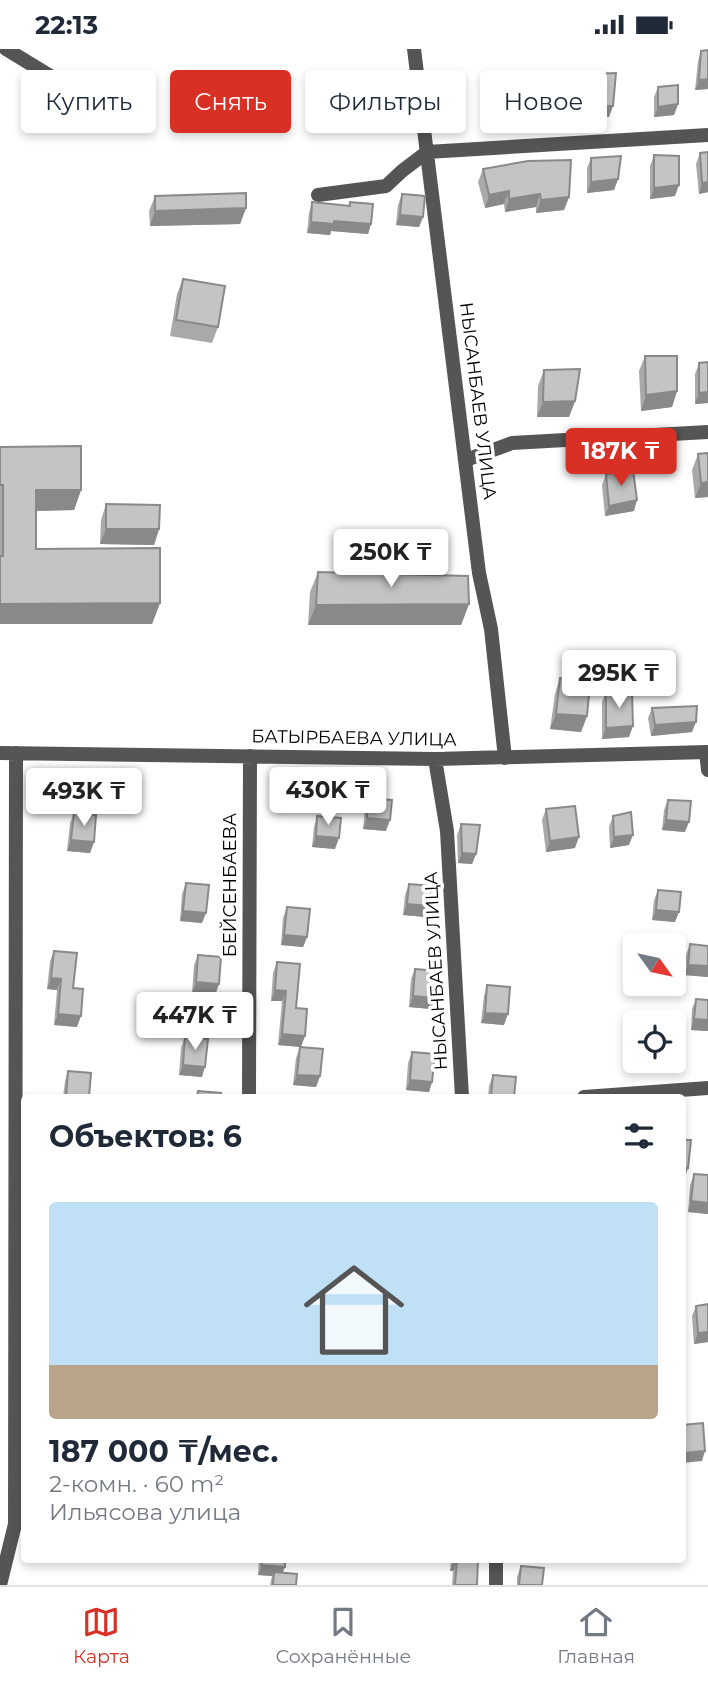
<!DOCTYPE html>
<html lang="ru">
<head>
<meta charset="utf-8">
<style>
	body { margin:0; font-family:Montserrat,sans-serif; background:#f6f6f7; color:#1f2937; height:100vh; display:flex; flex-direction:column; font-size:26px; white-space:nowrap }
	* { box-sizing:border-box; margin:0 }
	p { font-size:23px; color:#747a83 }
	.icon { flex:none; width:38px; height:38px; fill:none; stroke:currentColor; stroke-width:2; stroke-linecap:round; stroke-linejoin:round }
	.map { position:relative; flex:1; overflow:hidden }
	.side { position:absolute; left:21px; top:1045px; width:665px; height:469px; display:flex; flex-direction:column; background:#fff; border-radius:7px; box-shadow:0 4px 10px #0003 }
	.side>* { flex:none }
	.hud { position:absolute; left:21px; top:21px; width:667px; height:63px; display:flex; gap:14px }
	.needle { width:46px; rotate:123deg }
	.controls { position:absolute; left:623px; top:884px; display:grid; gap:14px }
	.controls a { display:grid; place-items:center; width:63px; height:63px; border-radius:7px; background:#fff; box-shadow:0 4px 10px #0003; font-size:35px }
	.price { position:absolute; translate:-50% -60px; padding:0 16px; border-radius:7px; background:#fff; color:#222; font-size:23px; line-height:46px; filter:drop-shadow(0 2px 4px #0008) }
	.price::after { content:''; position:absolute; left:50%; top:42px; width:21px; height:16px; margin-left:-10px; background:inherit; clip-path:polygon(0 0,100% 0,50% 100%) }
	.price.selected { background:#d93025; color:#fff }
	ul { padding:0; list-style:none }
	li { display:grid; align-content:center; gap:14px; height:371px; padding:0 28px }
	li span { display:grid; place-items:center; height:217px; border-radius:7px; color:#555 }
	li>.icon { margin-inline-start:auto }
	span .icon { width:126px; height:126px; fill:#fffc; stroke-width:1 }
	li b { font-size:30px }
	h2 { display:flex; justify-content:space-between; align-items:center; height:84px; padding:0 28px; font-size:30px }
	.chip { padding:0 24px; border-radius:7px; background:#fff; box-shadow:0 4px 10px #0003; font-size:24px; line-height:63px }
	.chip.selected { background:#d93025; color:#fff }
	.status { display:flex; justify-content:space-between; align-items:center; height:49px; padding:0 35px; background:#fff; direction:ltr }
	.status svg { height:19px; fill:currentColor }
	.tabs { display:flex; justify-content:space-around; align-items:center; height:98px; border-top:2px solid #e0e1e3; background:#fff; font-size:19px; color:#747a83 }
	.tabs a { display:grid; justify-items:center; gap:4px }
	.tabs .selected { color:#d93025 }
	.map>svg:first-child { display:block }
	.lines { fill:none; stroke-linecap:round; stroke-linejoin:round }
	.street { stroke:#555; stroke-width:14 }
	.wall { fill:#a9a9a9 }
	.shaded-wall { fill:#898989 }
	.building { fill:#c4c4c4; stroke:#898989; stroke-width:2 }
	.labels { text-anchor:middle; stroke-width:7; stroke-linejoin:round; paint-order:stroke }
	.street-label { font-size:18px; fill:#000; stroke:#fff }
</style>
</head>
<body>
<div class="status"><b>22:13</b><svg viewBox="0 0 49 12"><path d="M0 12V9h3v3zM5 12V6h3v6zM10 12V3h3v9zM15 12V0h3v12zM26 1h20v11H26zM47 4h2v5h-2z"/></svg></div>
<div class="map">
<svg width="708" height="1536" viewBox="0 0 708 1536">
	<rect width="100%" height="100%" fill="#fff"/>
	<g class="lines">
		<path class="street" d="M6,0L52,28
			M414,0L479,524L491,580L505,709
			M318,146L386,137L402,122L427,103L708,86
			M466,411L512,394L708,383
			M706,703L708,721
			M0,704L435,710L708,703
			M435,710L447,782L462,1048
			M249,1048L250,707
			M584,1048L708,1039
			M0,1536L15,1475L16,704
			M496,1536V1510"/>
	</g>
	<path class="wall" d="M701,2L708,40L695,41L698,12Z
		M589,25L609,68H583L585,36Z
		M496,27L511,67L507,77L499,78L492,38Z
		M532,34L560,70L531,73L529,44Z
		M658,38L678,55L674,66L654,68V48Z
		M700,104L708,143L699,145L696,115Z
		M654,106L675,147L650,150V117Z
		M591,109L618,130L614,141L587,144V119Z
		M483,120L569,148L564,161L536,164V158L505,163L504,155L485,159L478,133Z
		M402,145L423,168L419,178L396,176L398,156Z
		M155,147L246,159L240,175L150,177L149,162Z
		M312,153L348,157L350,153L371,175L368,185L331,182L330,186L307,184L309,164Z
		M183,230L218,278L212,294L170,287L177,245Z
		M645,307L677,342L672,358L641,362L639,322Z
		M708,313V354L695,355V325L699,314Z
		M544,321L575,352L569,368H537L538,337Z
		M0,398L81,441L74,461L36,462V500L160,554L152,575H0Z
		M708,404V448L695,449L692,421L698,405Z
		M606,425L634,462L605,467L602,436Z
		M106,455L159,480L154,496L100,495L101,471Z
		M318,523L469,555L461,576H308L310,543Z
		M560,629L587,667L581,683L550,680L555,645Z
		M606,642L629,688L602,690V653Z
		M652,659L692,683L651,687L648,669Z
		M368,749L386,782L363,780L365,760Z
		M668,751L685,783L662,781L664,761Z
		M546,760L575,799L546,803L542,771Z
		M74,764L94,793L90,804L67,802L70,774Z
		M317,767L335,800L312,798L314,778Z
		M613,767L629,796L610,799L609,778Z
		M461,775L476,805L472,815L458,814L457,786Z
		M186,834L202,874L180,872L182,845Z
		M409,835L426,868L403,866L405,846Z
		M658,841L675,873L652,871L654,851Z
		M287,858L307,888L303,898L281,896L283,869Z
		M690,895L708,897V928L684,926L686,906Z
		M54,902L73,939L77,978L54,976L57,941L47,940L50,912Z
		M198,906L219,935L215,946L192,944L194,916Z
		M277,913L296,959L301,998L278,996L282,952H271L273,924Z
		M415,920L431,960L409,958L411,930Z
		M487,936L504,976L481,974L484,947Z
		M163,944L183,973L179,984L156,982L159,954Z
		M696,950L708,951V982L691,981L692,960Z
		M185,988L202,1028L179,1026L181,999Z
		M300,998L320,1027L316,1038L293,1036L296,1009Z
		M412,1003L432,1033L429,1043L406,1041L408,1014Z
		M68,1022L89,1048H63L65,1032Z
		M493,1026L514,1048H488L489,1037Z
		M694,1125L708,1126V1165L688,1163L690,1136Z
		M708,1255V1293L694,1295L692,1267L696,1257Z
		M259,1510H285L282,1524L296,1536H270L272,1527L258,1526Z
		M451,1510H478L477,1536H452L453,1522H450Z
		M521,1517L542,1536H517V1528Z"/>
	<path class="shaded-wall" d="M708,30V40L695,41L699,31Z
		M678,55L674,66L654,68L658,58Z
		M587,57H613L609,68H583Z
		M564,59L560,70L531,73L535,62Z
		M511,67L507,77L499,78L502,68Z
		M618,130L614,141L587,144L591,133Z
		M708,133V143L699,145L702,134Z
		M679,136L675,147L650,150L654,139Z
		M509,142L504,155L485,159L489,146Z
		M540,145L536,158L505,163L509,150Z
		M569,148L564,161L536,164L541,151Z
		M246,159L240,175L150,177L155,162Z
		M400,166L423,168L419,178L396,176Z
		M334,172L371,175L368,185L331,182L330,186L307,184L311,173Z
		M677,342L672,358L641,362L646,346Z
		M708,343V354L695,355L699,344Z
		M575,352L569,368H537L543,353Z
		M708,433V448L695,449L701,434Z
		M36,441H81L74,461L29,462Z
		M637,451L634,462L605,467L609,457Z
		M106,480H159L154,496L100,495Z
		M160,554L152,575H0V555Z
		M469,555L461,576H308L316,556Z
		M556,665L587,667L581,683L550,680Z
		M696,673L692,683L651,687L655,676Z
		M633,677L629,688L602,690L606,679Z
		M367,769L390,771L386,782L363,780Z
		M666,771L689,773L685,783L662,781Z
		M633,786L629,796L610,799L614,788Z
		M316,787L339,789L335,800L312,798Z
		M579,788L575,799L546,803L550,792Z
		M71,791L94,793L90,804L67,802Z
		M462,804L476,805L472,815L458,814Z
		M407,855L430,857L426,868L403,866Z
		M656,861L679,863L675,873L652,871Z
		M183,862L206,864L202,874L180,872Z
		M284,886L307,888L303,898L281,896Z
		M688,916L708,917V928L684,926Z
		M51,929L61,930L57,941L47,940Z
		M196,933L219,935L215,946L192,944Z
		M275,941L286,942L282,952H271Z
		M413,947L435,949L431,960L409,958Z
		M485,964L508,965L504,976L481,974Z
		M58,965L81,967L77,978L54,976Z
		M694,970L708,971V982L691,981Z
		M160,971L183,973L179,984L156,982Z
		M282,985L305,987L301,998L278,996Z
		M183,1016L205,1018L202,1028L179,1026Z
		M297,1026L320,1027L316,1038L293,1036Z
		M410,1031L432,1033L429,1043L406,1041Z
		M682,1118L688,1119L685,1129H682Z
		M691,1152L708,1154V1165L688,1163Z
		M708,1283V1293L694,1295L698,1284Z
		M705,1402L702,1412L682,1414L683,1404Z
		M454,1511L457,1512L453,1522H450Z
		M262,1516L285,1518L281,1528L274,1523L272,1527L258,1526Z"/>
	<path class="building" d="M708,1V30L699,31L701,2Z
		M616,24L613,57H587L589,25Z
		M496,27H508L511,67L502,68Z
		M562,32L564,59L535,62L532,34Z
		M678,36V55L658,58V38Z
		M708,103V133L702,134L700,104Z
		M654,106L679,107V136L654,139Z
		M621,107L618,130L591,133V109Z
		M571,111L569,148L541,151L540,145L509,150V142L489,146L483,120L528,112Z
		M246,144V159L155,162V147Z
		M402,145L425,147L423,168L400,166Z
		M312,153L350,157V153L373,155L371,175L334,172V175L311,173Z
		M183,230L225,237L218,278L176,271Z
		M645,307H677V342L646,346Z
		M708,313V343L699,344V314Z
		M580,320L575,352L543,353L544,321Z
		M81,397V441H36V500L160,499V554L0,555V507H3V436H0V398Z
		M708,404V433L701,434L698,405Z
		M633,421L637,451L609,457L606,425Z
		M106,455L160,456L159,480H106Z
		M318,523L468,527L469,555L316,556Z
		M560,629L590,634L587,667L556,665Z
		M606,642L632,644L633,677L606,679Z
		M697,657L696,673L655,676L652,659Z
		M368,749L392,751L390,771L367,769Z
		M668,751L691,752L689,773L666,771Z
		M575,757L579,788L550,792L546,760Z
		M631,763L633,786L614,788L613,767Z
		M74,764L96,766L94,793L71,791Z
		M317,767L341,769L339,789L316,787Z
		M461,775L480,776L476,805L462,804Z
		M186,834L209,836L206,864L183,862Z
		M409,835L432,837L430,857L407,855Z
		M658,841L681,843L679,863L656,861Z
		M287,858L310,860L307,888L284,886Z
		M690,895L708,897V917L688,916Z
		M54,902L77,904L73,939L83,940L81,967L58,965L61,930L51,929Z
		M198,906L221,908L219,935L196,933Z
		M277,913L300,915L296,959L307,960L305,987L282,985L286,942L275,941Z
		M415,920L438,922L435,949L413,947Z
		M487,936L510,938L508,965L485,964Z
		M163,944L185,946L183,973L160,971Z
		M696,950L708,951V971L694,970Z
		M185,988L208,990L205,1018L183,1016Z
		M300,998L323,1000L320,1027L297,1026Z
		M412,1003L435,1005L432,1033L410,1031Z
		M68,1022L91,1024L89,1048H66Z
		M493,1026L516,1028L514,1048H491Z
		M198,1042L221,1044L220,1048H197Z
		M682,1091H691L688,1119L682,1118Z
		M694,1125L708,1126V1154L691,1152Z
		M708,1255V1283L698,1284L696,1257Z
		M703,1374L705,1402L683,1404L682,1376Z
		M262,1510H285V1518L262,1516Z
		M454,1510H478L477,1536H455L457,1512L454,1511Z
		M521,1517L544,1519L542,1536H519Z
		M274,1523L297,1525L296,1536H273Z"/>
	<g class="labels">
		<g class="street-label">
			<text transform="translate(478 352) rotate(83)" y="6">НЫСАНБАЕВ УЛИЦА</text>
			<text transform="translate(354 689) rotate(1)" y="6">БАТЫРБАЕВА УЛИЦА</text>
			<text transform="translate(230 836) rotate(-90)" y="6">БЕЙСЕНБАЕВА</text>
			<text transform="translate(436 922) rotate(-93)" y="6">НЫСАНБАЕВ УЛИЦА</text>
		</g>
	</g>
</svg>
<div class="controls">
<a><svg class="needle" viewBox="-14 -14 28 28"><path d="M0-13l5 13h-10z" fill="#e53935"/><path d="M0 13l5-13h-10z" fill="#747a83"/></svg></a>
<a><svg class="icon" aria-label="locate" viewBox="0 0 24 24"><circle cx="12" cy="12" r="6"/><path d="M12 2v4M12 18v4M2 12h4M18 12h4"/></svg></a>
</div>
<b class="price selected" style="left:621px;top:439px">187K ₸</b>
<b class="price" style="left:391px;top:540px">250K ₸</b>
<b class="price" style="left:619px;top:661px">295K ₸</b>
<b class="price" style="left:328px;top:778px">430K ₸</b>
<b class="price" style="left:84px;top:779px">493K ₸</b>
<b class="price" style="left:195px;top:1003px">447K ₸</b>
<div class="hud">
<a class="chip">Купить</a>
<a class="chip selected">Снять</a>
<a class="chip">Фильтры</a>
<a class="chip">Новое</a>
</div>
<section class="side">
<h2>Объектов: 6<svg class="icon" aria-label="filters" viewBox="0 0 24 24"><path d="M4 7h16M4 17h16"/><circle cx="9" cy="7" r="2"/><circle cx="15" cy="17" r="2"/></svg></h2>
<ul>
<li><span style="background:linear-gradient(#bfe0f5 75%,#b9a48a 0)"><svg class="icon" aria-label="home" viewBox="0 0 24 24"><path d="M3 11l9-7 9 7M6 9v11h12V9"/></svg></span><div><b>187 000 ₸/мес.</b><p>2-комн. · 60 m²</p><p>Ильясова улица</p></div></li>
</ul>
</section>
</div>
<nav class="tabs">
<a class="selected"><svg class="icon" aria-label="map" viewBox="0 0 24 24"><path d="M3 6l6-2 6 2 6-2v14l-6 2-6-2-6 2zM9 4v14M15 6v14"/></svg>Карта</a>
<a><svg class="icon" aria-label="saved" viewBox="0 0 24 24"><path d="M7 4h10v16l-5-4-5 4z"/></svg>Сохранённые</a>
<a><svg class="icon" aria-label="home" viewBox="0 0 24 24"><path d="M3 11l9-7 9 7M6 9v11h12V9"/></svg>Главная</a>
</nav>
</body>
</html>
